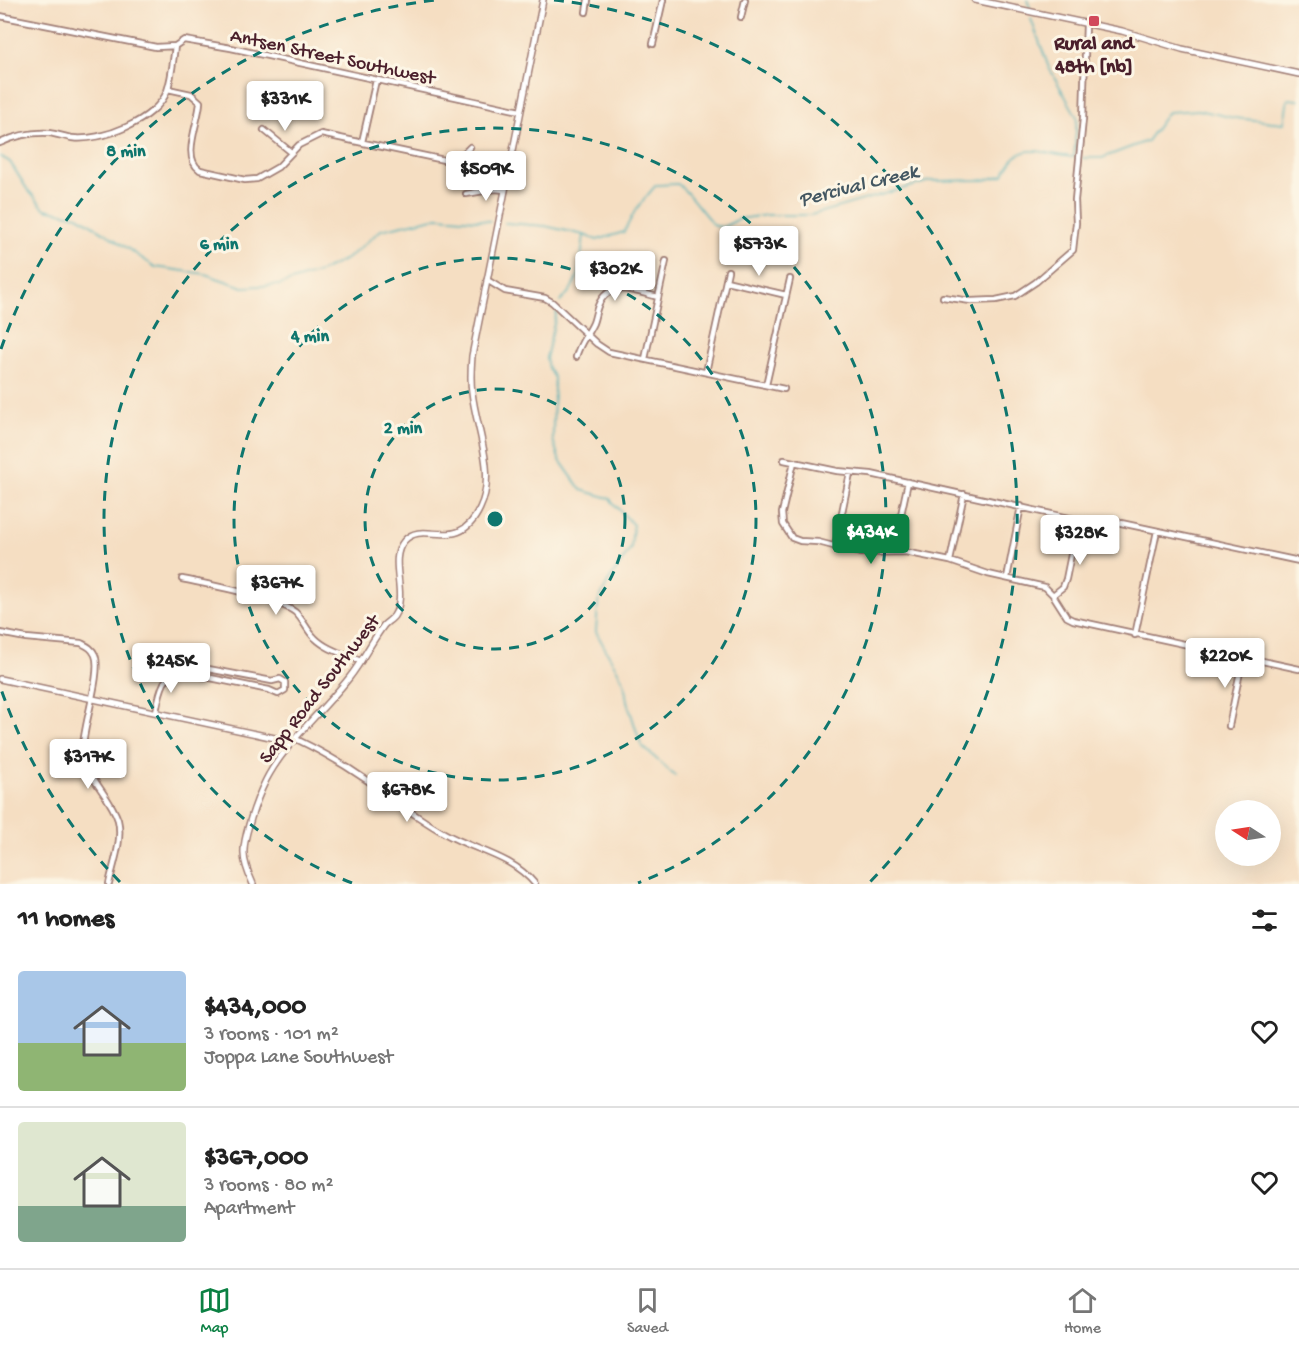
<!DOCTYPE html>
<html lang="en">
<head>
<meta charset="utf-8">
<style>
	body { margin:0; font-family:"Gochi Hand",sans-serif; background:#f2f2f2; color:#222; height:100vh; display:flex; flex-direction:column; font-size:22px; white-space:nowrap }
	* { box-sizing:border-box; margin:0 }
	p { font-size:20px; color:#767676 }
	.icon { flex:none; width:33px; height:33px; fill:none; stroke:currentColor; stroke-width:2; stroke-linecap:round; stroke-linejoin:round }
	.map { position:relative; height:884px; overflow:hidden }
	.drawer { display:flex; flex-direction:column; background:#fff; flex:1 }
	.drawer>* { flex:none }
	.needle { width:39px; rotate:282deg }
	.tools { position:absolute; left:1215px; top:800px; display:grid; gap:12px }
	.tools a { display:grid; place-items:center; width:66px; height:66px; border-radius:50%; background:#fff; box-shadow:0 6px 24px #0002; font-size:30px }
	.price { position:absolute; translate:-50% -51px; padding:0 14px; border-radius:6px; background:#fff; color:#222; font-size:20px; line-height:39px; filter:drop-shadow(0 2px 3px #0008) }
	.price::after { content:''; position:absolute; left:50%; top:36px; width:18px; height:14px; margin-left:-9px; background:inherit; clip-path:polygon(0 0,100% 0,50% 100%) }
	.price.current { background:#0b8043; color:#fff }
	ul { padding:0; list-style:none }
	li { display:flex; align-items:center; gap:18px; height:150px; padding:0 18px }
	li+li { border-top:2px solid #e0e0e0 }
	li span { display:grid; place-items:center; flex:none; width:168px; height:120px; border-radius:6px; color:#555 }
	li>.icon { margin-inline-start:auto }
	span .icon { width:72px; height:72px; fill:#fffc; stroke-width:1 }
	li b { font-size:26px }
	h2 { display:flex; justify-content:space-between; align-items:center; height:72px; padding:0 18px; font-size:26px }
	.tab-bar { display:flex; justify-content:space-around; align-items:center; height:84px; border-top:2px solid #e0e0e0; background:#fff; font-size:16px; color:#767676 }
	.tab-bar a { display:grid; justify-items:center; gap:3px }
	.tab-bar .current { color:#0b8043 }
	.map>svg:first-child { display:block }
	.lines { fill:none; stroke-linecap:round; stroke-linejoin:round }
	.stream { stroke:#39aab4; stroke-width:1.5 }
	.minor-casing { stroke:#a07e76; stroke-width:8 }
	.tertiary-casing { stroke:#a07e76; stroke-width:8 }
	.minor { stroke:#fff; stroke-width:4.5 }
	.tertiary { stroke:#fff; stroke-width:5 }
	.ring { fill:none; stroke:#0f766e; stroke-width:3; stroke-dasharray:10 8 }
	.poi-dot { fill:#d1495b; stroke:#fcf5e5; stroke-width:2 }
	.labels { text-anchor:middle; stroke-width:6; stroke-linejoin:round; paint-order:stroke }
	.poi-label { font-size:20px; font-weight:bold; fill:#4a1f2b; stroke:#fcf5e5 }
	.street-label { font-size:20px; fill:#4a1f2b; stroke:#fcf5e5 }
	.water-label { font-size:21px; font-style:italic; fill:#435762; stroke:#fcf5e5 }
	.centre { fill:#0f766e; stroke:#fcf5e5; stroke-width:3 }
	.ring-label { font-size:18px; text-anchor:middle; font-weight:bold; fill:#0f766e; stroke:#fcf5e5; stroke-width:6; stroke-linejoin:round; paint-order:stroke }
</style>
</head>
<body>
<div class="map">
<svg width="1299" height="884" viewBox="0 0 1299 884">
	<rect width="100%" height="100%" fill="#fcf5e5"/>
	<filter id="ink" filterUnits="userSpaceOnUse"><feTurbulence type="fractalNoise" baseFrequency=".0167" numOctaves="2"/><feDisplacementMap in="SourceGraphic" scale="12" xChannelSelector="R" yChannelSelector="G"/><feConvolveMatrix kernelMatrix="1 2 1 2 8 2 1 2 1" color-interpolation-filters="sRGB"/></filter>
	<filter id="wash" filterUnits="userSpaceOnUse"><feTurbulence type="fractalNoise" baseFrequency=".008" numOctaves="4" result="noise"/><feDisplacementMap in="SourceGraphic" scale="24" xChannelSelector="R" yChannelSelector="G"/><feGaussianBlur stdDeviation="1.35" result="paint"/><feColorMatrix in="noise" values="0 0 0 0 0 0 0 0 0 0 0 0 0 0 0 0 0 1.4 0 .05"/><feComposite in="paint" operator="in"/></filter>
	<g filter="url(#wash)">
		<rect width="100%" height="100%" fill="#f5dec2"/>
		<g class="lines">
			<path class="stream" d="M1027,0L1030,8
				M0,156L10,162L27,189L45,209L78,216L105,233L155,267L205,274L243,287L279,285L320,272L348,258L381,230L438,217L490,221
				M1083,158H1102L1147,141L1168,112L1199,110L1234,118L1284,123L1288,99L1299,100
				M505,223L545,226L584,235L597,240L624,232L636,209L656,185L678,184C692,196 702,213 715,226L723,227L739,219L767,215H811L930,181L985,180L1004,175C1019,136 1044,156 1074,157L1077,117L1049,68L1031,19
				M560,302L570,291L579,274L584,235
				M557,311L546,358L548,368L554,378L553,440L559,459L581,490L609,498L633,525L631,548L608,582L598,602L596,632L624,682L627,701L641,745L675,776"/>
		</g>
	</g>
	<g filter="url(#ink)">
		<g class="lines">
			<g class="minor-casing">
				<path id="minor" d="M586,12L588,0
					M0,16L156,47L175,46L184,40L231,48L520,111
					M741,17L745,0
					M653,44L663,0
					M168,89L191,94L200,102C199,122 181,158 200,170L245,180L257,179L278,167L299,145L321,134L444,160L463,154L470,147
					M264,130L291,152
					M362,142L376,80
					M0,143C15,136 32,132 49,133C57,134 65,137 72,138C101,142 157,120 167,91C172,77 173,60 175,46
					M466,194L495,189L505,190
					M487,280L505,291L545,298L552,302L597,344L609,352L784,389
					M726,281L786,295
					M943,297L971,301L996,300L1015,296L1036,282L1073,250L1076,223L1075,200L1083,119L1086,24
					M576,357C580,342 587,336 593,323C596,315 596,307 601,300C613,280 640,293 658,297
					M645,359L666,261
					M706,372L728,271
					M766,385L790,279
					M784,460L837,471L871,474L1078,520H1107L1299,561
					M794,462L782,513L783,524L792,538L800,541L818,542L860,553L905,552L950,561L988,574L1036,585L1045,587L1053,595L1067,617L1073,620L1299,669
					M835,547L850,473
					M893,552L908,482
					M950,561L964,494
					M1007,578L1021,506
					M182,579C210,585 273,596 295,612C303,619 307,631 315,638C327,650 345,654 361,661
					M1053,595L1063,587L1066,579L1078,520
					M0,633L26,638L81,643C87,646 92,648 95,655C102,671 84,724 83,746C82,775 110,794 118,820C123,840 113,865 109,884
					M1135,635L1157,531
					M156,712C160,690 163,673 187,665L272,681L280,679L285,682V690L278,694L269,690L186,673L179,668
					M1229,726L1243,657
					M296,739C321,751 345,765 368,781C393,799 417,818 444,833C475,851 511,855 535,884"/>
			</g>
			<g class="tertiary-casing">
				<path id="tertiary" d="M975,0L1122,31L1182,49L1299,74
					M0,679L284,740L296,739
					M253,884C249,875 244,864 244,854C243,842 248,829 251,818C255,805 260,792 266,780C285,743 323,711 349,678C362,662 371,642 384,625C387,622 392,619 394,616C409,593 387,561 404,541C424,518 458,556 480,508C497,473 476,429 472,392C470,380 471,368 472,356L543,0"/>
			</g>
			<use href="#minor" class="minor"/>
			<use href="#tertiary" class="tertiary"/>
		</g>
	</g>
	<g class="ring">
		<circle cx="495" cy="519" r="130"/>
		<circle cx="495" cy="519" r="261"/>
		<path d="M352 883A391 391 0 1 1 638 883"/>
		<path d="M120 882A522 522 0 0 1 1 689M1 349A522 522 0 0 1 436 0M554 0A522 522 0 0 1 870 882"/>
	</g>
	<rect class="poi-dot" x="1088" y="15" width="12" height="12" rx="3"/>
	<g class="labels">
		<g class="poi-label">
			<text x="1094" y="49">Rural and<tspan x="1094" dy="23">48th [nb]</tspan></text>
		</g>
		<g class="street-label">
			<text transform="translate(333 55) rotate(12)" y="7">Antsen Street Southwest</text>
			<text transform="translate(318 688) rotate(-52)" y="7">Sapp Road Southwest</text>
		</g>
		<g class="water-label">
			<text transform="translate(858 184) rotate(-14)" y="7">Percival Creek</text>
		</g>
	</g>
	<circle cx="495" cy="519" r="9" class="centre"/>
	<g class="ring-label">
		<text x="126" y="156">8 min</text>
		<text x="219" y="249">6 min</text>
		<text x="310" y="341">4 min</text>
		<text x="403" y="433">2 min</text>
	</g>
</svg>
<div class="tools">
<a><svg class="needle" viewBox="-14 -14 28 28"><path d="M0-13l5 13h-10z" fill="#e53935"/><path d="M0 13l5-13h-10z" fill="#767676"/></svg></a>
</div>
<b class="price" style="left:285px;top:132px">$331K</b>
<b class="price" style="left:486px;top:202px">$509K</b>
<b class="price" style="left:759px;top:277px">$573K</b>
<b class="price" style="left:615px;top:302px">$302K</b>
<b class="price current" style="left:871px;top:565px">$434K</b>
<b class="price" style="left:1080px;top:566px">$328K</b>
<b class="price" style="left:276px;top:616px">$367K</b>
<b class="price" style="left:1225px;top:689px">$220K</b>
<b class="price" style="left:171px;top:694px">$245K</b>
<b class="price" style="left:88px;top:790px">$317K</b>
<b class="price" style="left:407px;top:823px">$678K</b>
</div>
<section class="drawer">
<h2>11 homes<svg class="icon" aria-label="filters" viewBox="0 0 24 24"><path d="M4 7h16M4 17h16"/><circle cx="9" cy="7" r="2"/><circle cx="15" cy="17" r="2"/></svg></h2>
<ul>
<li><span style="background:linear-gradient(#a9c7e8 60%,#8fb573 0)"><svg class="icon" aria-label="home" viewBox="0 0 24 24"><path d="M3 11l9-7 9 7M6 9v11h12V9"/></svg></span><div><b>$434,000</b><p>3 rooms · 101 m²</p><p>Joppa Lane Southwest</p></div><svg class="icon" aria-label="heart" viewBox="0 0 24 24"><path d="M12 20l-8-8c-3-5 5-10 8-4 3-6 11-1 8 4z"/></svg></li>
<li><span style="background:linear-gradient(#dfe7d0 70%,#7fa58c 0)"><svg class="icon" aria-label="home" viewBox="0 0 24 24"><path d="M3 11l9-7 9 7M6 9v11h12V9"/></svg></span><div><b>$367,000</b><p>3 rooms · 80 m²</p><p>Apartment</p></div><svg class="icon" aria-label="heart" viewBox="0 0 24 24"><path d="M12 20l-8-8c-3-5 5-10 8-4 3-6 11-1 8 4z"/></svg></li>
</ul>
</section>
<nav class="tab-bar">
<a class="current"><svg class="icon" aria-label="map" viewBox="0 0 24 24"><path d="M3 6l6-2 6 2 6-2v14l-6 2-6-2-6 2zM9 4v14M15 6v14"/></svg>Map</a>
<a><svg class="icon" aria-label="saved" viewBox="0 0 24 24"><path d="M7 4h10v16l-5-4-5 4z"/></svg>Saved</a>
<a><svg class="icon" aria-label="home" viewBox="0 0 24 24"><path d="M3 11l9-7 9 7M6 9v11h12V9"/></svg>Home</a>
</nav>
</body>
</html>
